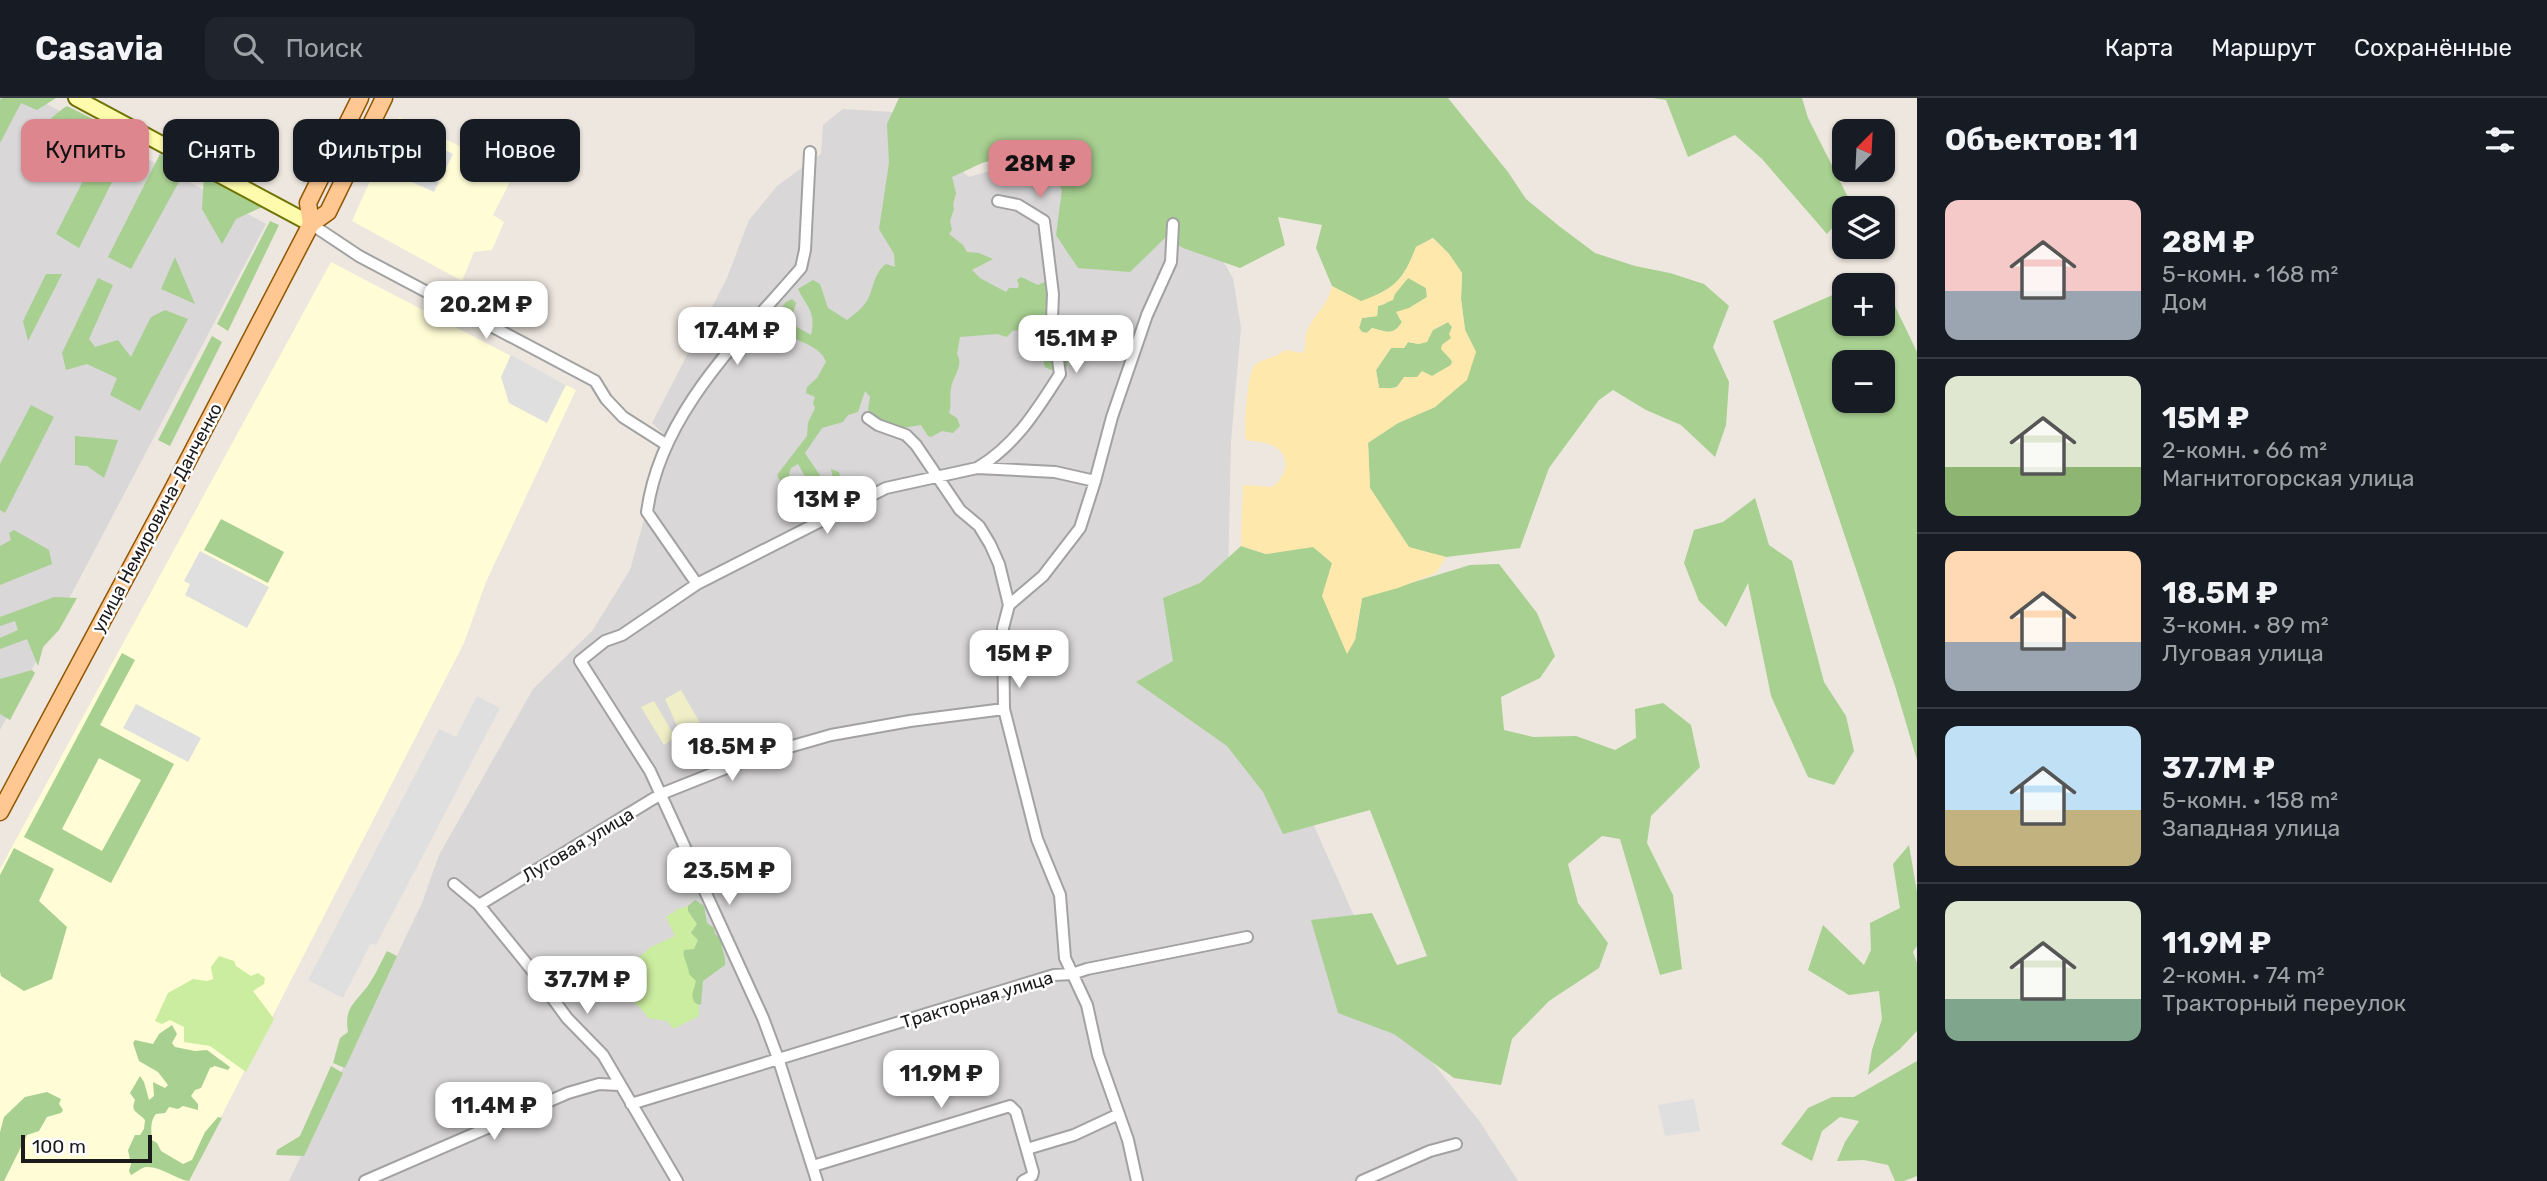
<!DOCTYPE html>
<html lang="ru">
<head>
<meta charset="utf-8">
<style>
	body { margin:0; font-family:Rubik,sans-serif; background:#20242c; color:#f1f3f6; height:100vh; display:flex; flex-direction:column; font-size:26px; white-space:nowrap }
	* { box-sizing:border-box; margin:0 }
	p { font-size:23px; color:#9ea1a6 }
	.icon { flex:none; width:38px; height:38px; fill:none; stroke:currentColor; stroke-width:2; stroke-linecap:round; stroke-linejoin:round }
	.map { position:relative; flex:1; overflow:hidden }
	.drawer { display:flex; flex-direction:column; background:#171b24; width:630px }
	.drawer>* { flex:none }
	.hud { position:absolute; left:21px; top:21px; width:665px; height:63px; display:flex; gap:14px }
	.needle { width:46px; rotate:24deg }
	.buttons { position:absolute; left:1832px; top:21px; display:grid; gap:14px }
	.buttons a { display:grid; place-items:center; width:63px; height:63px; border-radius:14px; background:#171b24; box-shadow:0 2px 5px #0004; font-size:35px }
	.scale { position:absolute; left:21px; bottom:18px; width:131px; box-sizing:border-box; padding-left:7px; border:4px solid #1b1b1b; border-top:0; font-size:19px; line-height:24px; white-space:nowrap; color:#1b1b1b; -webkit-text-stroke:5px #fff; paint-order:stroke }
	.price { position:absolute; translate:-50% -60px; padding:0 16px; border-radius:14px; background:#fff; color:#222; font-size:23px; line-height:46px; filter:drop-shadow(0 2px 4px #0008) }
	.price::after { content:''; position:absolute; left:50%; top:42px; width:21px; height:16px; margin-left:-10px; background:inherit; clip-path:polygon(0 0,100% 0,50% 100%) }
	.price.active { background:#dd868e; color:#111 }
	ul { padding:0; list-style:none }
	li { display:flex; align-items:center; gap:21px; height:175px; padding:0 28px }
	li+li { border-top:2px solid #363941 }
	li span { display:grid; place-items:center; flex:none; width:196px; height:140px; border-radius:14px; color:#555 }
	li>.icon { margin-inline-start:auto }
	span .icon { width:84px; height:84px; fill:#fffc; stroke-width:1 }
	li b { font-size:30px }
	h2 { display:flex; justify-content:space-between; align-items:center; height:84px; padding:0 28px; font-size:30px }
	.pill { padding:0 24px; border-radius:14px; background:#171b24; box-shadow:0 2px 5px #0004; font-size:24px; line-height:63px }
	.pill.active { background:#dd868e; color:#111 }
	header { display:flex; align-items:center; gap:42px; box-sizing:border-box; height:98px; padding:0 35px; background:#171b24; border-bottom:2px solid #363941 }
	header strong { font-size:33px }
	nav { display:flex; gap:38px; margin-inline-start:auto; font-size:24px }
	.search { width:490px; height:63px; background:#20242c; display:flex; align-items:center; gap:18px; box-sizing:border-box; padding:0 24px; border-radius:14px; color:#9ea1a6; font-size:26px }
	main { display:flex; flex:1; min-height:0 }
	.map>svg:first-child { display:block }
	.residential { fill:#d9d7d7 }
	.education { fill:#fffcd6 }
	.farmland { fill:#efeec7 }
	.grass { fill:#cbed9f }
	.forest { fill:#a8d090; fill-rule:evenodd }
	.sand { fill:#ffe8ab; fill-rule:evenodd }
	.parking { fill:#dfdfdf }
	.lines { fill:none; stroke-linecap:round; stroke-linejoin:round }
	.street-casing { stroke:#a2a2a2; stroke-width:14 }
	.secondary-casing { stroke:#6f7300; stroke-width:18 }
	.primary-casing { stroke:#915600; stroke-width:19 }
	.street { stroke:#fff; stroke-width:10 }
	.secondary { stroke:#fefcac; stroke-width:14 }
	.primary { stroke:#ffc892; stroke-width:16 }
	.labels { text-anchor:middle; stroke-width:5; stroke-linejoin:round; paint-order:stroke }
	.street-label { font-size:18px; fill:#1b1b1b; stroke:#fff }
</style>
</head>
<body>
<header>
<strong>Casavia</strong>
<div class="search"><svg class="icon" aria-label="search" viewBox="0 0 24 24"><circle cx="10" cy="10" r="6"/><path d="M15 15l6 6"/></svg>Поиск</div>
<nav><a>Карта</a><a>Маршрут</a><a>Сохранённые</a></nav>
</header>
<main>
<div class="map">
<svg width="1917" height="1083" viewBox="0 0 1917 1083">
	<rect width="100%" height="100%" fill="#ede7df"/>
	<path class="residential" d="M36,0L266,126L0,632V5Z
		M843,11L892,14L969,79L1045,57L1217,153L1233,180L1241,230L1231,343L1228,482L1292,678L1402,926L1480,1024L1518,1083H289L422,805L439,757L533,591L592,533L630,472L667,339L652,325L727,180L749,122L777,88L821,56L823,27Z"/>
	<path class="education" d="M399,19L472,54L469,59L477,62L473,72L478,74L481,67L511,82L493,117L504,124L492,152L474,154L462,183L352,123Z
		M331,164L576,292L486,484L464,545L188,1083H0V771Z"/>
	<path class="farmland" d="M681,592L703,630L693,639L684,626L677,628L665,601Z
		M654,603L675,639L664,647L641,609Z"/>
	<path class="grass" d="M688,808V813L697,826V829L691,833L698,842L694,851L683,856L696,883L694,904L699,907V918L673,931L667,923L648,920C642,906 615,896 619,879C619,875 622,872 623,868L632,865L651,849L675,838L666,819L678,811Z
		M219,858L234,863L236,868L251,878L258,875L265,880L264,886L253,893L274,921L246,974L210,948L184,944V929L170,922L162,926L155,923L168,895L193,881L207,883L213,881L211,869Z"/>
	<path class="forest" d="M3,0H56L37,12L21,5L0,45V1Z
		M899,0H1448L1508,74L1526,101L1559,128L1595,155L1635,168L1670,175L1704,186L1729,208L1713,249L1729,284L1726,327L1715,359L1681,327L1646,312L1613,292L1599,302L1549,370L1520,450L1446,459L1409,450L1370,390L1368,344L1398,325L1435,309L1476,254L1465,232L1461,201L1462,175L1449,156L1433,140L1416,149C1403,184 1394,190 1361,204L1332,188L1316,150L1322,127L1278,119L1285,147L1240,170L1183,150L1166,139L1130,174L1078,170L1056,137L1062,92L1040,49L982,65L952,79L956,95L953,107L954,111L950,123L952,132L949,136L963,147L967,154L979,155L993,161L972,172L980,180L1006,194L1009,190H1018L1019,187L1017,182L1021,179L1038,187L1047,183C1051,203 1053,227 1067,241L1064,251L1068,263L1067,269L1051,272L1045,269L1041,252L1032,248V236L1026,231L1012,233L1007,239L997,236L960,239L957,256C964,268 953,278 951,290C949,299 952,306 949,315L957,320L960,328L953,335L942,333L931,339L928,338L921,327L902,330L876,322L874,316L868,312L870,299L865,293L858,314L848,317L843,324L822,330L805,355C812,367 823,378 826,391L834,386L831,371L839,374L843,388L842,393L848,399L821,408L822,401L812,391L798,366L791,370L789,375L799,409L797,412L777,377L807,338L808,325L815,310L813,305L815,299L806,295L807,289L817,280L826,264C820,244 786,243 770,224L786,204L792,201L796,205L793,216L795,228L811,237C816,213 808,211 798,191L813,182L820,186L828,210L847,222C855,216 863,210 868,201C874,189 874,175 886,166L895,169L894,156L879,131L889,65L887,26Z
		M1653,0H1802L1808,20L1852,107L1849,110H1844V116L1827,136L1762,61L1735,37L1688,59L1666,2Z
		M67,8L95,22L75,32L53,73L38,62C37,34 44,23 67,8Z
		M110,30L141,45L124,60L79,150L56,136Z
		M160,56L186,71L131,171L108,159Z
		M204,78L262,109L236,121L222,146L202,111Z
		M270,123L279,127L228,233L217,226Z
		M175,159L195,206L161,191Z
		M46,176H62L28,243L23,223Z
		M1880,177L1917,254V662L1895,588L1773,223L1844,192V226H1883V187H1856ZM1844,264H1883V303H1844Z
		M1409,179L1426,190L1427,199L1398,218L1402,224C1393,238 1386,234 1372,230L1367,235L1362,234L1359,230L1362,220L1377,218L1378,208L1385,206Z
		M98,180L113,187L89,241L95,249L118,242L131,259L151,219L165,212L188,221L140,313L110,297L117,280L87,266L66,272L62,255Z
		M1448,224L1452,229V240L1442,247L1453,265C1447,271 1438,273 1432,279C1411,279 1398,294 1379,290L1376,272L1391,250H1404L1408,244L1419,246L1433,232Z
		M212,238L222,244L170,348L158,342Z
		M31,307L54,319L5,415L0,412V366Z
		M75,338L118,342L104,380L87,368L75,367Z
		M1755,400L1769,447L1792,463L1824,584L1846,618L1854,653L1834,687L1808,679L1771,598L1748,485L1726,529L1699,503L1684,465L1694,432L1723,424Z
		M221,421L284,454L268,485L204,452Z
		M14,432L49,452L52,466L0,487V448L11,442L9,435Z
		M1241,448L1266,456L1313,448L1332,465L1355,542L1362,500L1470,467L1499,466L1537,515L1555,558L1540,580L1501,599L1504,632L1533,639L1576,638L1615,652L1636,640L1635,611L1663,605L1691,627L1700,669L1651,718L1647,745L1673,797L1682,871L1660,877L1620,741L1602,738L1568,766L1578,805L1608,845L1599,870L1549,903L1512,941L1501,987L1454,980L1394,936L1338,915L1311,822L1372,815L1397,867L1427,858L1370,712L1283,736L1263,694L1227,648L1136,584L1173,563L1163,500L1200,485Z
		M54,499L77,500L59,532L43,549L38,568L27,541L0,551V540L18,532L15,523L0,528V519Z
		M122,555L135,562L100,627L174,666L111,785L24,739ZM99,660L141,682L102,753L62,731Z
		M32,572L35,575L10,622L0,616V581Z
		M1909,747L1917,794V848L1913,854L1917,865V933L1900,951L1868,977L1872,952L1882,921L1879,893L1849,897L1808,872L1823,827L1864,867L1871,852L1870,825L1900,810L1893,766Z
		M14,750L54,771L39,803L67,829L52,881L24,893L1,878L0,874V777Z
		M695,802L704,808L707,825L714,830L715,836L722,841C720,851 726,855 725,867L703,883L701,906L699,907L694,904L692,897L696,883L689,876C689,867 682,860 684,852L694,851L698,842L691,835L697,826L688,813V808Z
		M387,853L397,858L345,970L333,965L340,940L348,934C344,910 354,906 367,889C375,878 381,864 387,853Z
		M172,927L177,936L172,945L175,949L195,953L207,952L230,969L228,972L215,968L210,970L201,990L195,992L191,998L198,1006V1012L183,1008L178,1011L169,1009L165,1015L156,1016C150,1023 151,1033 152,1042L157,1045L161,1053L183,1066L192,1062L205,1034L218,1019L222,1020L189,1083C175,1081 161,1068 146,1069C140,1070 136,1075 131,1077L129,1073L131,1066L128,1052L135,1037H140L144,1031L145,1022C138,1013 130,1015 135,1002L130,995L140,978L144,984L149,1002L154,998L153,984L165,990L168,987L158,974L139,963L133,945L135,942L153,946L159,936Z
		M1917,963V1078L1904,1083H1895L1888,1067L1864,1062L1837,1063L1845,1044L1859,1023L1840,1019L1822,1033L1812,1063L1781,1046L1808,1010L1832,999H1854Z
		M331,968L343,975L304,1058L276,1057L277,1052L300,1038Z
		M47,994L61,1001L59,1006L63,1012L61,1015L47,1019L39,1033L27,1037L4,1083H0V1034L4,1019L25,999Z"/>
	<path class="sand" d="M1433,140L1449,156L1462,175L1461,201L1465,232L1476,254L1467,282L1435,309L1398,325L1368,345L1370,390L1409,449L1446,459L1436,475L1398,490L1362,500L1355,542L1347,556L1322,498L1332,465L1313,449L1266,456L1241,448L1243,387L1272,389C1289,377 1292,354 1269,346C1262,343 1254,344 1246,342C1244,331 1247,274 1255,267C1264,259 1276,261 1284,252L1303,255C1307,247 1304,241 1307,233C1316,213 1326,211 1332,188L1361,203C1394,191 1403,183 1416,149ZM1408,180L1426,190L1427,199L1409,210L1396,214L1402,224C1393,239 1386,233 1372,230L1367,235L1362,234L1359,230L1362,220L1377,218L1378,208L1393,202L1395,196ZM1448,224L1452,229L1449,236L1451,240L1442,247L1441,251L1452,263L1451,267L1432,278L1422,273L1417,279H1404L1396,290H1379L1376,272L1391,250H1404L1408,244L1419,246L1427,244L1433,232Z"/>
	<path class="parking" d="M424,33L431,36L428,44L453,56L434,94L401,79L403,74L400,72L417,39L420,40Z
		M511,257L566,287L547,325L509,305L501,279Z
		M200,453L269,489L247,530L185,497L190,486L184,483Z
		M477,598L500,610L376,847L371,845L343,900L308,882L439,631L456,639Z
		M136,606L201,640L188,664L123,630Z
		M1694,1001L1700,1033L1665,1038L1658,1007Z"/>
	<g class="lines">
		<g class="street-casing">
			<path id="street" d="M311,126L359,158L595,283L606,301L623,319L667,347
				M868,320L878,327L906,337L916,347L960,412L979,428L990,446L999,466L1009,507
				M977,370C1015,348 1037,312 1060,276L1052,221L1053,196L1044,123L1018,107L998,103
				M697,486L647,414C660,316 739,242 801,170L805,152L810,54
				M454,786L479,807L531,871L567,920L603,957L677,1083
				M479,807L661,696L754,659L831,637L910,623L1004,611
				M631,1006L1054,877L1072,876L1087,871L1247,839
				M1027,1051L1074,1037L1119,1016
				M813,1068L1010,1008L1016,1014L1033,1074L1032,1078L1023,1083
				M365,1083L568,995L599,986L619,987
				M817,1083L779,963L763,920L650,673L580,563L605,543L622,537L697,486L886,390L977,370L1055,374L1095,383
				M1137,1083L1128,1042L1098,957L1087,907L1065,860L1060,797L1037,741L1004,611L1003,530L1009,507L1043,478L1080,430L1095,383L1112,319L1147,217L1171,164L1173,126
				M1362,1083L1430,1053L1456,1046"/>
		</g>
		<g class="secondary-casing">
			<path id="secondary" d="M76,0L311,126"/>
		</g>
		<g class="primary-casing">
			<path id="primary" d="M311,126L308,105L360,0
				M0,714L173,391L311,126L328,114L384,0"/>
		</g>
		<use href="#street" class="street"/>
		<use href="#secondary" class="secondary"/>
		<use href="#primary" class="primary"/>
	</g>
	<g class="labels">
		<g class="street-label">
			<text transform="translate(157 420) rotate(-62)" y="6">улица Немировича-Данченко</text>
			<text transform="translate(578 747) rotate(-31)" y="6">Луговая улица</text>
			<text transform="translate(977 902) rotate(-17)" y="6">Тракторная улица</text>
		</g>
	</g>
</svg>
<div class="buttons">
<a><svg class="needle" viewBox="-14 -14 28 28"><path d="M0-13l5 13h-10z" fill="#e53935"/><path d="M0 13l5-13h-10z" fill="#9ea1a6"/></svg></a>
<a><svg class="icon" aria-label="layers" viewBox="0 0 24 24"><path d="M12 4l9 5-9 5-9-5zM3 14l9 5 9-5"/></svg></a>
<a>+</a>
<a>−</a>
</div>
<div class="scale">100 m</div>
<b class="price active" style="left:1040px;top:102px">28M ₽</b>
<b class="price" style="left:486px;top:243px">20.2M ₽</b>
<b class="price" style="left:737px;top:269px">17.4M ₽</b>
<b class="price" style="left:1076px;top:277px">15.1M ₽</b>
<b class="price" style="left:827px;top:438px">13M ₽</b>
<b class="price" style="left:1019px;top:592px">15M ₽</b>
<b class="price" style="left:732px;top:685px">18.5M ₽</b>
<b class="price" style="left:729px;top:809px">23.5M ₽</b>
<b class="price" style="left:587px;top:918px">37.7M ₽</b>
<b class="price" style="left:941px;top:1012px">11.9M ₽</b>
<b class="price" style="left:494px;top:1044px">11.4M ₽</b>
<div class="hud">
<a class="pill active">Купить</a>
<a class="pill">Снять</a>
<a class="pill">Фильтры</a>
<a class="pill">Новое</a>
</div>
</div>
<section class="drawer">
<h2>Объектов: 11<svg class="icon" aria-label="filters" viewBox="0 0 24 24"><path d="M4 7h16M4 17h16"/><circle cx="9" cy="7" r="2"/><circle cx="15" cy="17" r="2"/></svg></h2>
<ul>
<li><span style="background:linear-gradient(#f6c9c9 65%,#9aa5b1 0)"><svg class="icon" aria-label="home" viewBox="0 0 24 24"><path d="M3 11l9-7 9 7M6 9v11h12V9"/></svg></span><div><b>28M ₽</b><p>5-комн. · 168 m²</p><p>Дом</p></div></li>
<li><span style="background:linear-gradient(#dfe7d0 65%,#8fb573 0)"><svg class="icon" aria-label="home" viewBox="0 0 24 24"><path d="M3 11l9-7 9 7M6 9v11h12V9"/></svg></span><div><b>15M ₽</b><p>2-комн. · 66 m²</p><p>Магнитогорская улица</p></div></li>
<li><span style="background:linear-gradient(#ffd9b3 65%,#9aa5b1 0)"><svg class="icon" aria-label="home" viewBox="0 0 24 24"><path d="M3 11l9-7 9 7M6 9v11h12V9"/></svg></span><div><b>18.5M ₽</b><p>3-комн. · 89 m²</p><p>Луговая улица</p></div></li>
<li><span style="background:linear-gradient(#bfe0f5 60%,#c2b280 0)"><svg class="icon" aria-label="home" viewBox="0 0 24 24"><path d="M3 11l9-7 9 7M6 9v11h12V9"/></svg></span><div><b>37.7M ₽</b><p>5-комн. · 158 m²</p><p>Западная улица</p></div></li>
<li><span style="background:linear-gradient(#dfe7d0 70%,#7fa58c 0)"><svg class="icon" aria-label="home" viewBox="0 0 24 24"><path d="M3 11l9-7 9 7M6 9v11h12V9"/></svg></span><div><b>11.9M ₽</b><p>2-комн. · 74 m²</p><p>Тракторный переулок</p></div></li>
</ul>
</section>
</main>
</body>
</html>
